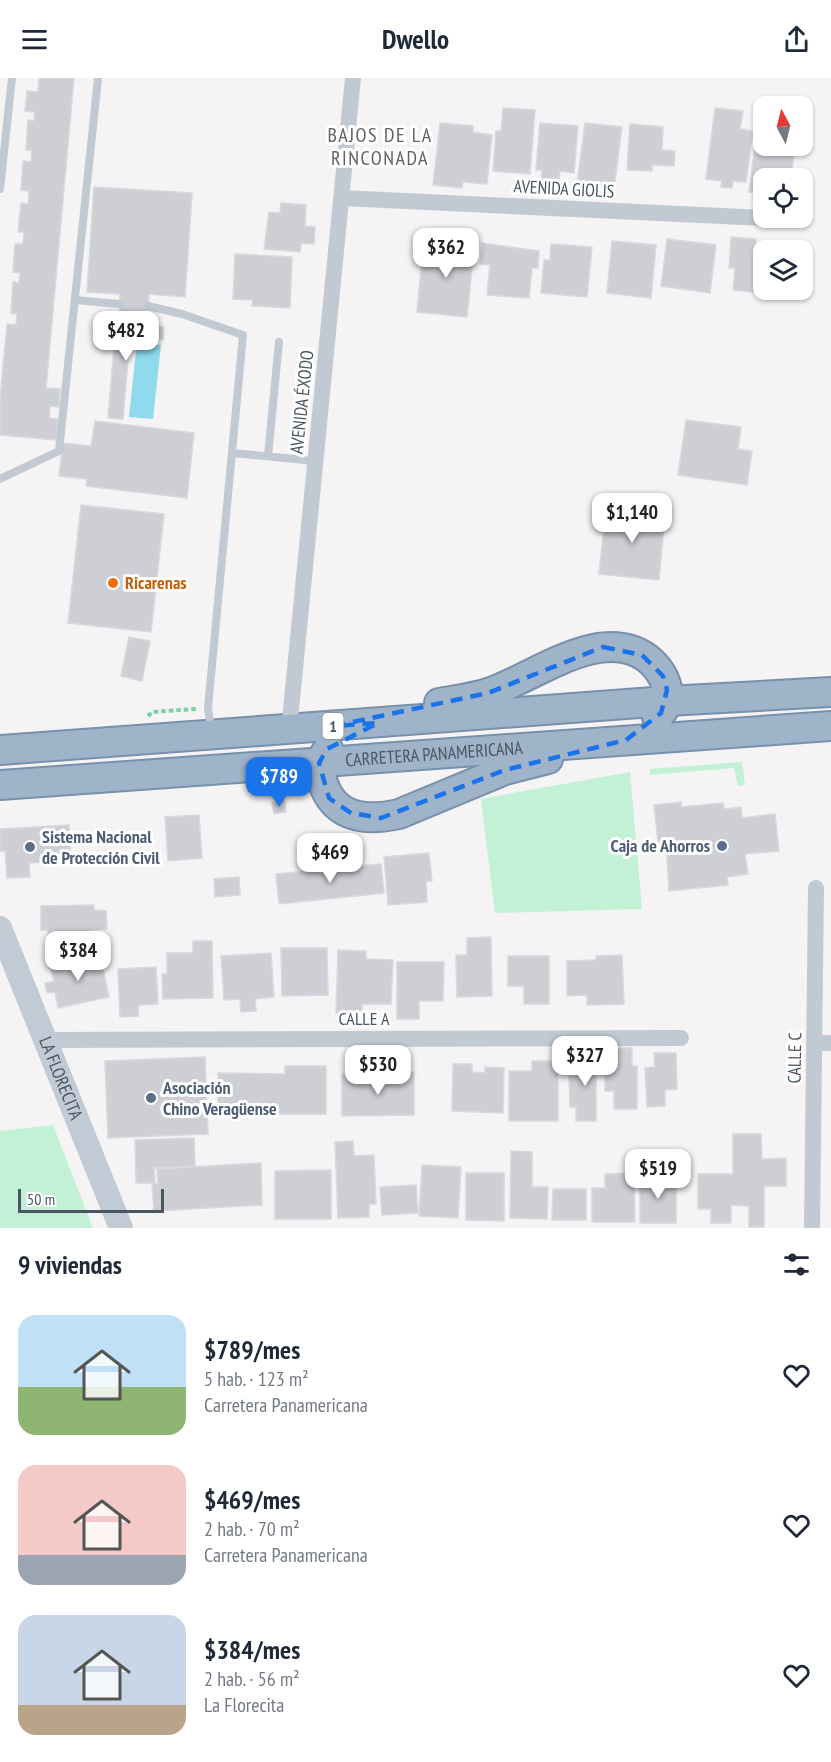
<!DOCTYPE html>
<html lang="es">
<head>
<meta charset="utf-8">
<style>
	body { margin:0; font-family:"PT Sans Narrow",sans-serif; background:#f2f2f3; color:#1f2937; height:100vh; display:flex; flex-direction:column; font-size:22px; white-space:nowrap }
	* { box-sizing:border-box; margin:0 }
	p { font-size:20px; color:#747a83 }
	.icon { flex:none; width:33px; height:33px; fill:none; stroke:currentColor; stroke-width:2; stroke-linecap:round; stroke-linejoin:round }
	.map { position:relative; height:1150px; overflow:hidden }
	.panel { display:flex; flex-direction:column; background:#fff; flex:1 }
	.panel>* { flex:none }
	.needle { width:39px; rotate:353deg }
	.fabs { position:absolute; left:753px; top:18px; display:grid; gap:12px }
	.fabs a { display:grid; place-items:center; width:60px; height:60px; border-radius:12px; background:#fff; box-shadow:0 2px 4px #0004; font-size:30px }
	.scale { position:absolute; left:18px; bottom:15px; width:146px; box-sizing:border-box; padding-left:6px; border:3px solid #4a5661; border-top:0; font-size:16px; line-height:21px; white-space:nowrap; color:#4a5661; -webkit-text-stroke:4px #fff; paint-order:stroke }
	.price { position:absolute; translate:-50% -51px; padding:0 14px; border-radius:12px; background:#fff; color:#222; font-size:20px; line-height:39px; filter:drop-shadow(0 2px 3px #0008) }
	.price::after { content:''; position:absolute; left:50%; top:36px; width:18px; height:14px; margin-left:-9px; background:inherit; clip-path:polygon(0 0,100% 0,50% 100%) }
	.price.on { background:#1a73e8; color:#fff }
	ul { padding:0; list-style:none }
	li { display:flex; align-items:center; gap:18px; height:150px; padding:0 18px }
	li span { display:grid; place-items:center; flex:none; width:168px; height:120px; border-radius:18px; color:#555 }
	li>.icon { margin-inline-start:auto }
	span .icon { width:72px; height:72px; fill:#fffc; stroke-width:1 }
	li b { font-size:26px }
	h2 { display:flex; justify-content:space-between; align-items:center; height:72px; padding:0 18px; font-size:26px }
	header { display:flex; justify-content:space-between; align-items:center; height:78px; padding:0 18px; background:#fff; font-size:27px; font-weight:700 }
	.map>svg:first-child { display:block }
	.green { fill:#c3f1d5 }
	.water { fill:#90daee }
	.building { fill:#cdcfd5; stroke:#d7d9de; stroke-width:1.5 }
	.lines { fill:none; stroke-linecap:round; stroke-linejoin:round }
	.trunk-casing { stroke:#7690ad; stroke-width:32 }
	.path { stroke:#7ad0a6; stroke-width:4; stroke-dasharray:4.5 3; stroke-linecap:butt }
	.service { stroke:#c1cad2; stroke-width:8 }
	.minor { stroke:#c1cad2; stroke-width:16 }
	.secondary { stroke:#c1cbd6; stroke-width:24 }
	.trunk { stroke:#9fb4c9; stroke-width:28 }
	.marked { fill:none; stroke:#1a73e8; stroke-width:4.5; stroke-dasharray:12 8; stroke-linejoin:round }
	.food-dot { fill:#e8710a; stroke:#fff; stroke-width:2 }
	.service-dot { fill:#5c6f8a; stroke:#fff; stroke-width:2 }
	.labels { text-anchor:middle; stroke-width:6; stroke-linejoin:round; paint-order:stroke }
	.shield { fill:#fff; stroke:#808990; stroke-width:1.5 }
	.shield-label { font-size:16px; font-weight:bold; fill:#4a5661 }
	.street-label { font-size:18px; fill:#4a5661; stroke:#fff }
	.food-label { font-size:18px; font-weight:bold; fill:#c56008; stroke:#fff; text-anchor:start }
	.service-label { font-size:18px; font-weight:bold; fill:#4e5e75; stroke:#fff; text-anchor:start }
	.neighbourhood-label { font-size:20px; letter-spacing:1.5px; fill:#5f6368; stroke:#fff }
</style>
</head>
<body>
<header><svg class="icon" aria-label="menu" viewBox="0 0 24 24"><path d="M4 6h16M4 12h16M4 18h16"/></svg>Dwello<svg class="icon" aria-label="share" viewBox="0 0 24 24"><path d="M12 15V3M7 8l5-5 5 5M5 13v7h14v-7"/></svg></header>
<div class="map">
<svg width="831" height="1150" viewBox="0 0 831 1150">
	<rect width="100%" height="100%" fill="#f5f3f3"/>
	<path class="green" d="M742,684L745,707L738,708L734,690L650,697V691Z
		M630,694L642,831L495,835L481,721Z
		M53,1047L93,1150H0V1053Z"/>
	<path class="water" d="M137,264L161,267L153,341L129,339Z"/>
	<path class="building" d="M39,0H74L46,310L60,311L59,329L50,328L49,340L58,341L56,362L0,357V321L7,246L16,247L17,236L11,235L13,204L19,205L20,195L13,194L15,166H23L24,154H18L21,125L28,126L29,113L21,112L23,83L31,84L32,72H26L28,42L34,43L35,34L25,33L27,13L38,14Z
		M503,30L535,32L530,96L493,93L496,53H501Z
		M715,30L743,33L740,51L753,53L746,104L733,103L732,110L721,109L722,103L706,101Z
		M440,45L473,48V54L492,57L487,106L463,104L462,110L433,107Z
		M540,45L578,48L574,95L560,93L558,111L540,110L542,92H536Z
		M585,45L622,49L614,111L577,106Z
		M630,46L663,49L662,72L675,73L674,88L652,87V93L627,92Z
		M756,58L764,59V68H795L791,100H764V116L749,114Z
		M94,109L192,115L185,219L149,216L148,236L119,235L120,216L87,214Z
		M281,125L306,127L305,148L315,149L314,166L301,165L300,174L264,171L269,134L280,135Z
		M445,157L463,159L462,170L474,171L467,239L417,234L423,169L444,171Z
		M731,159L756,161V167L779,169L778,172H764L765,215L733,212L735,190H729Z
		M667,161L716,167L710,215L661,208Z
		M612,163L656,167L651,220L607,215Z
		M482,165L539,173L538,190H532L529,220L487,217L490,187L480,186Z
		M551,166L592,169L587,219L541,215L544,182H550Z
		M235,176L292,179L290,230L252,228L253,222L233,221Z
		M116,245L164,249L163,262L130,259L123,341L108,340Z
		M686,342L741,349L738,371L752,373L747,407L678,397Z
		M95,343L194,355L187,420L86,408L87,401L59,398L63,365L91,368Z
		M81,427L164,436L151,554L68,545Z
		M606,431L665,436L659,502L599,496Z
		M129,559L150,563L142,603L121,598Z
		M284,723L286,734L274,736L272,725Z
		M681,724V729L723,725L724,731L741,729L742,740L775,736L779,773L745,776L748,796L727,799L728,807L669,813L666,763L658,764L654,727Z
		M199,737L202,780L168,783L165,739Z
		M69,747L71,783L29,785L30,799L7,800L5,773H0V751Z
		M429,775L432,803H426L427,824L388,827L384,779Z
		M381,786L384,815L279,826L276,796Z
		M239,799L240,817L215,819L214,801Z
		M94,827V832L106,833L107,851L90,852V873H48V852H41V828Z
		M491,859L492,918L457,919L456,877H467V860Z
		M193,863H212L213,920L163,921L162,896H167V875H193Z
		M281,870H327L328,917L282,918Z
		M338,872L366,873V881L393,882L391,926H362V935H336Z
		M271,875L274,919L255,921L256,933L241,934L240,921L224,922L221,878Z
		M100,877L109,919L58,930L55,914L47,915L45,905L54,903L50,887Z
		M622,877L624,926L587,927V917L567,918V883L596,882V878Z
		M508,878H549V926H524V908H508Z
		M397,884H444L443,923H419V941H397Z
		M156,889L158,926L138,927V938L120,939L118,891Z
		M611,970H632V988H637V1031H614V1013H605V988H611Z
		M582,972H596V1043H576V1029H570L569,998H576V980H582Z
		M654,975H676L677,1011L665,1012V1028L647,1029L645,990L655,989Z
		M205,979L208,1056L108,1060L105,983Z
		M532,983H558V1043H509V993H532Z
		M453,986H472V994L485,995V989L504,990L503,1035L452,1033Z
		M285,988H326V1036H218V995L285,996Z
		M396,994H414V1037L342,1038V996H367V1004H396Z
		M733,1056H761L762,1081L786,1080V1108H764V1149H749V1128L731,1127V1145H711V1131H698V1096H733Z
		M194,1060L195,1088L154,1090L155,1105H136L135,1062Z
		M353,1063L354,1078L374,1077L376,1126H369V1139L338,1140L335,1064Z
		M511,1073L532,1074V1109H548L547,1141L510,1140Z
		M261,1085L262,1127L154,1133L152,1106H158L157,1091Z
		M422,1087L461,1089L458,1140L419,1138Z
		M331,1092V1141H275V1093Z
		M466,1095H504V1143L466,1142Z
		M634,1095L635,1144H592V1110H605V1096Z
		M676,1098V1145H640V1099Z
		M416,1107L418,1135L382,1137L380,1109Z
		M553,1111H586V1142H552Z"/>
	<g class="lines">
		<g class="trunk-casing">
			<g id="trunk">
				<path d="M439,625C455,622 473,620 488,615C534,600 600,546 647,580C657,588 664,597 667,610C669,621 666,632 657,639"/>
				<path d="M328,671L319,685C324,734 354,746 399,736L505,692L548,681"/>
				<path d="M0,672L667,623L831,614"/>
				<path id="s2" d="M0,707L831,648"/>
			</g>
		</g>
		<path class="path" d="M148,638L152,634L196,631"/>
		<path class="service" d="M0,111L12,0
			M75,222L119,226
			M148,228L182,236L243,257L208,630L211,651
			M233,375L315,383
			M268,378L279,264
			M0,401L59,373L98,0"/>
		<path class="minor" d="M342,120L785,141
			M289,652L353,0
			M47,962L681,960
			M815,965H831
			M812,1150L816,810"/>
		<path class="secondary" id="s1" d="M0,850L121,1150"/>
		<use href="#trunk" class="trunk"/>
	</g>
	<path class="marked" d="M603,569L642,577L663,598L667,612L661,635L626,662L505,692L381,740L351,735L329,720L319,685L327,671L378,645L334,648L488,615Z"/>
	<circle class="food-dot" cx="113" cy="505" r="6"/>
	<g class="service-dot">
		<circle cx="722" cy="768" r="6"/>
		<circle cx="30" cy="769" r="6"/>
		<circle cx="151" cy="1020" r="6"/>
	</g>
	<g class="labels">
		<rect class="shield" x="322.5" y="635" width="21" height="26" rx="4.5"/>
		<g class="shield-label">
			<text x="333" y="654">1</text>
		</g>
		<g class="street-label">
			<text transform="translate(564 111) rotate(3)" y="6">AVENIDA GIOLIS</text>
			<text transform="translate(302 324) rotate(-84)" y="6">AVENIDA ÉXODO</text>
			<text dy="6" stroke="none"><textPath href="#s2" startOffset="435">CARRETERA PANAMERICANA</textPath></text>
			<text x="364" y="947">CALLE A</text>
			<text transform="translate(795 980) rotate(-89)" y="6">CALLE C</text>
			<text dy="6" stroke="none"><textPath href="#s1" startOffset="162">LA FLORECITA</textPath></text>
		</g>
		<g class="food-label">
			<text x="125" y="511">Ricarenas</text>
		</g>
		<g class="service-label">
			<text x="42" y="765">Sistema Nacional<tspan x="42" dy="21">de Protección Civil</tspan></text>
			<text x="710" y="774" text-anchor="end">Caja de Ahorros</text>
			<text x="163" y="1016">Asociación<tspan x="163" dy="21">Chino Veragüense</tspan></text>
		</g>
		<g class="neighbourhood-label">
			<text x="380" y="64">BAJOS DE LA<tspan x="380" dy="23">RINCONADA</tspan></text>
		</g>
	</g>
</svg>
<div class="fabs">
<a><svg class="needle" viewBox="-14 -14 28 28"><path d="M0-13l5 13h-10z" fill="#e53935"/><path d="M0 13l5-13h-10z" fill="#747a83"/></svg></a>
<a><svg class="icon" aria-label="locate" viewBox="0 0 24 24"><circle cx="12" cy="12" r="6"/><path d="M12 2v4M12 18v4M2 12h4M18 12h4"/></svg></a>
<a><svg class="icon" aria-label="layers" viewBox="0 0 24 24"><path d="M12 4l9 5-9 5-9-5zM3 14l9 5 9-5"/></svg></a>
</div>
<div class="scale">50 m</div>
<b class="price" style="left:446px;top:201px">$362</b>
<b class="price" style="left:126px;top:284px">$482</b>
<b class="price" style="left:632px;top:466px">$1,140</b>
<b class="price on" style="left:279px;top:730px">$789</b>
<b class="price" style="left:330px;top:806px">$469</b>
<b class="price" style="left:78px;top:904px">$384</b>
<b class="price" style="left:585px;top:1009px">$327</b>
<b class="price" style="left:378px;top:1018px">$530</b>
<b class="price" style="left:658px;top:1122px">$519</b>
</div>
<section class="panel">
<h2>9 viviendas<svg class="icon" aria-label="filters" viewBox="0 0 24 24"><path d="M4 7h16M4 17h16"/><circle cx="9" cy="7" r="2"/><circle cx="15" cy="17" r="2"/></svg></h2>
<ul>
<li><span style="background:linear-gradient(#bfe0f5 60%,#8fb573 0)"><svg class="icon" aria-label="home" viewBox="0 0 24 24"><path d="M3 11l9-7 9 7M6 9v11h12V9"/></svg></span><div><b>$789/mes</b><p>5 hab. · 123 m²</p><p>Carretera Panamericana</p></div><svg class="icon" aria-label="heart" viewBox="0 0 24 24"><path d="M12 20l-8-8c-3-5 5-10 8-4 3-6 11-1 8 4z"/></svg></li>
<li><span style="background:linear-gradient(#f6c9c9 75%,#9aa5b1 0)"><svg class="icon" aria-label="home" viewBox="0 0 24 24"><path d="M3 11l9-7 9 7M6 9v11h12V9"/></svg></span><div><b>$469/mes</b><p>2 hab. · 70 m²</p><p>Carretera Panamericana</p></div><svg class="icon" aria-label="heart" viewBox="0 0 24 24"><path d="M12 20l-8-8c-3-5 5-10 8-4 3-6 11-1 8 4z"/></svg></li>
<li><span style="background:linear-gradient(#c9d6e8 75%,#b9a48a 0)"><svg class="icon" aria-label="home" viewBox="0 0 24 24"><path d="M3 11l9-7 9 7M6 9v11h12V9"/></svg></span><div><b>$384/mes</b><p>2 hab. · 56 m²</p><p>La Florecita</p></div><svg class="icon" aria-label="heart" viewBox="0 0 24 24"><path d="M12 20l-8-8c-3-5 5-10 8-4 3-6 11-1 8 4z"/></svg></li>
</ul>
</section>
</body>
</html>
